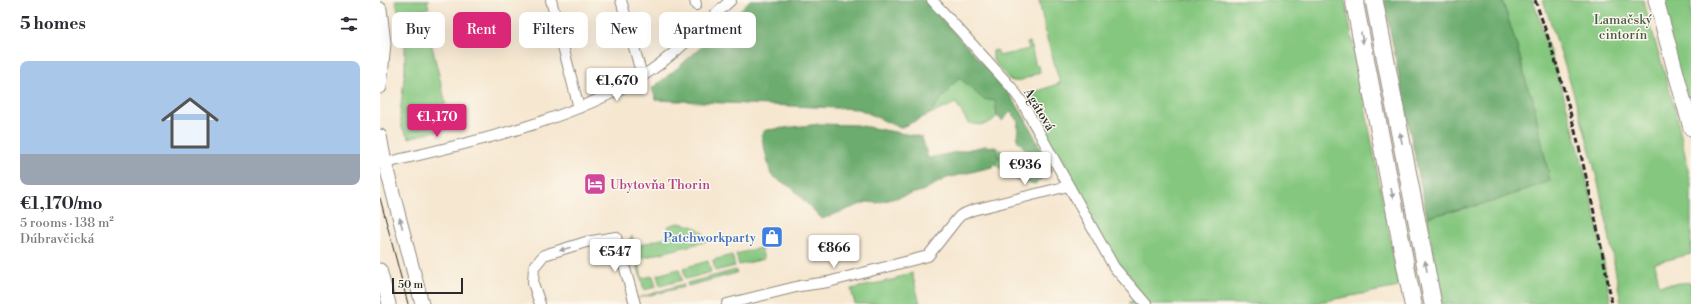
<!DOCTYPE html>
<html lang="en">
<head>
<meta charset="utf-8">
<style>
	body { margin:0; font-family:"Libre Bodoni",serif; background:#f2f2f3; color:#2b2b33; height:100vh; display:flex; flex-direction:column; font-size:15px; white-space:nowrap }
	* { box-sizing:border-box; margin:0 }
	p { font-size:13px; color:#7c7c81 }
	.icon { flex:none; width:22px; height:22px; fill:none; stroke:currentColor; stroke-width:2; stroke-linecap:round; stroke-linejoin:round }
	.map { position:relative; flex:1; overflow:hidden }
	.panel { display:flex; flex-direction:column; background:#fff; width:380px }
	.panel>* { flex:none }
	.hud { position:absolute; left:12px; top:12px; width:380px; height:36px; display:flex; gap:8px }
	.scale { position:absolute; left:12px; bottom:10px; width:71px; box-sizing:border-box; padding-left:4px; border:2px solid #2b2b2b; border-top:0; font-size:11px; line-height:14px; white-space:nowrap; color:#2b2b2b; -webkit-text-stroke:3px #fbf7ec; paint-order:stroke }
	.price { position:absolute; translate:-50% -34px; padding:0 9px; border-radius:4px; background:#fff; color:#222; font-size:13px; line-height:26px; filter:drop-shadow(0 1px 2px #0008) }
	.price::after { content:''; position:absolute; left:50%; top:24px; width:12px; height:9px; margin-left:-6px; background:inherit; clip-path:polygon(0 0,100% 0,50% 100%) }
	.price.selected { background:#db2777; color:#fff }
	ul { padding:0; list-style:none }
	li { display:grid; align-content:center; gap:8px; height:212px; padding:0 20px }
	li span { display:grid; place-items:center; height:124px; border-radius:8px; color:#555 }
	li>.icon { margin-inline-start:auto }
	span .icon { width:72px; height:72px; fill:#fffc; stroke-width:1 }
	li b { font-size:17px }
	h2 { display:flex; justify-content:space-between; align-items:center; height:48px; padding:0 20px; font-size:17px }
	.tag { padding:0 14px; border-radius:8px; background:#fff; box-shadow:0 4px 16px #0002; font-size:14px; line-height:36px }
	.tag.selected { background:#db2777; color:#fff }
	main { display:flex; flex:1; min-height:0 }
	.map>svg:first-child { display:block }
	.green { fill:#85c77f; stroke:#587955 }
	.forest { fill:#6cac6e; stroke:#4c6c4c }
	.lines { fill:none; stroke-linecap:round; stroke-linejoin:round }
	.street-casing { stroke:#90897e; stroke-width:12 }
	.secondary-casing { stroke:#90897e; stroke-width:15 }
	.primary-casing { stroke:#90897e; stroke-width:17 }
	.highway-casing { stroke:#90897e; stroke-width:19 }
	.street { stroke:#fff; stroke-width:10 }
	.secondary { stroke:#fff; stroke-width:13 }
	.primary { stroke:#fff; stroke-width:15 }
	.highway { stroke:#fff; stroke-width:17 }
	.tram { stroke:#2b2b2b; stroke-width:1 }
	.rail { stroke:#2b2b2b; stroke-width:3; stroke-dasharray:6 3; stroke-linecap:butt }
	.oneway { fill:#a0a0a0 }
	.labels { text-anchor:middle; stroke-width:3; stroke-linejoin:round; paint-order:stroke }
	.park-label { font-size:13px; fill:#465a44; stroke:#fbf7ec }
	.street-label { font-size:13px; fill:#2b2b2b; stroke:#fbf7ec }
	.hotel-label { font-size:13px; fill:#b23c85; stroke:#fbf7ec; text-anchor:start }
	.shop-label { font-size:13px; fill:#366cbe; stroke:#fbf7ec; text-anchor:end }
</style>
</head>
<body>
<main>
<section class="panel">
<h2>5 homes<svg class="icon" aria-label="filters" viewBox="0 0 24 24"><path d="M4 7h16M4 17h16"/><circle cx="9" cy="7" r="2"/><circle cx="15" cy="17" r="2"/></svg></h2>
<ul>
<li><span style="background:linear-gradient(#a9c7e8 75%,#9aa5b1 0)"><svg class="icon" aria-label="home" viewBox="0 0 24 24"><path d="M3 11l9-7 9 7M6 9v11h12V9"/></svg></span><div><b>€1,170/mo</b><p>5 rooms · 138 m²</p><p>Dúbravčická</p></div></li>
</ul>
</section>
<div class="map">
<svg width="1311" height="304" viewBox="0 0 1311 304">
	<rect width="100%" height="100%" fill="#fbf7ec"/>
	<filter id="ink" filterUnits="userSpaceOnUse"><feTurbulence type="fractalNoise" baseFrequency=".025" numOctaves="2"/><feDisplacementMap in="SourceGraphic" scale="8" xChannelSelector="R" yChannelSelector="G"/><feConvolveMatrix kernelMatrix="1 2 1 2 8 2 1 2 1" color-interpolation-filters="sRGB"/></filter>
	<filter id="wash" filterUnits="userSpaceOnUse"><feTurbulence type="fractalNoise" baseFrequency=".012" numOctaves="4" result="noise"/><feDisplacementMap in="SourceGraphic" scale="16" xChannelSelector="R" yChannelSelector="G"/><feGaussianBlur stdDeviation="0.9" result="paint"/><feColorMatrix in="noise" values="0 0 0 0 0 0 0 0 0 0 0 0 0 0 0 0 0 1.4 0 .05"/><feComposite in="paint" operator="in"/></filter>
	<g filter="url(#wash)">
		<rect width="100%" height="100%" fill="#f6e7d0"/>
		<path class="green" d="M15,0H50L47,1L49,8L20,16Z
			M659,0H965L1019,287L929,304H748L759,297L734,267L639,98L680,83L667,39Z
			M1122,0H1153C1177,70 1198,141 1215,214C1222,243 1225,274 1231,304H1062L1047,217L1111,202L1170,181L1152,96L1148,89L1138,50Z
			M1163,0H1263L1296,112L1311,183V254L1275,263L1279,285L1311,282V304H1241C1236,274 1231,244 1225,214C1210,142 1187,70 1163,0Z
			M1276,0H1311V128Z
			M42,28L45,39L50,38L66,104L62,105L68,128L29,138L22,128L20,115L25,69V32Z
			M650,42L656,66H659L660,72C629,86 634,86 613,60V51L617,50L619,56L649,49L647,43Z
			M579,77L603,99L616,100L617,116C609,126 600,126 588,123L576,103L548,115Z
			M615,147C632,156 635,162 636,180L615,164L619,158Z
			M298,223C311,225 322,227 328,241L258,259L262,278L273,276L276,287L264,290L253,247L291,236L288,226Z
			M252,236L254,243L251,245L252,254L245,256L244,247Z
			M381,248L384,259L359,265L356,254Z
			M352,255L355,266L335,271L333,260Z
			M328,261L331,272L306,279L303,268Z
			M299,269L302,280L280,286L277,275Z
			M356,270L357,273L308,286L307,283Z
			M532,273L540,304H475L471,289L516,279V278Z
			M303,284L304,287L258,298Z"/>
		<path class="forest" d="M370,0H545L624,87L641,111L672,170L655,184L636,180L635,167L652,168L658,163L637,140L638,122L631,111L622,121L617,116L615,101L603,99L579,77L548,115L520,128L479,109L276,100L272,88C308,61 339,31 370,0Z
			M1004,0H1122L1138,50L1148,89L1152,96L1170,181L1111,202L1047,217Z
			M440,124L477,125L542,137L548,158L605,146L615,147L619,158L612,167L567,178L542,191L497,203L487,202L442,219L412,188L391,175L381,134L386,130Z"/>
	</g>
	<g filter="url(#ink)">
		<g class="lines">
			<g class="street-casing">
				<path id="street" d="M171,0L199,108
					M241,0L262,76
					M315,0L316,5
					M552,0L631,87L642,102L734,267L766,304
					M5,163C89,143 175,125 251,83C289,62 319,29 351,0
					M160,304L153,283L154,267L164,255L206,242L236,237L255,304
					M347,304L420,286L448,282L548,256L577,219L581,215L593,210L688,186"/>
			</g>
			<g class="secondary-casing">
				<path id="secondary" d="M0,9L4,43L0,87
					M0,136L5,163L42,304
					M0,270L9,304"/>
			</g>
			<g class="primary-casing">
				<path id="primary" d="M1276,0L1311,128"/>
			</g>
			<g class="highway-casing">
				<path id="highway" d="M974,0L1033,304
					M994,0L1053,304"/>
			</g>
			<use href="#street" class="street"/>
			<use href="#secondary" class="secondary"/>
			<use href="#primary" class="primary"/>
			<use href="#highway" class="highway"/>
			<path class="tram" d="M0,198L28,304"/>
			<path class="rail" d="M1155,0C1191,99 1213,201 1232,304"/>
		</g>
		<defs><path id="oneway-solid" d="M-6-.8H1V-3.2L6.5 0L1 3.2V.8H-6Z"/></defs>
		<g class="oneway">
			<use href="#oneway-solid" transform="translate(982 38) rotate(79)"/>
			<use href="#oneway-solid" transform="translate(1021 138) rotate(-101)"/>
			<use href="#oneway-solid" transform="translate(1012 193) rotate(79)"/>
			<use href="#oneway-solid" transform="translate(21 223) rotate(-105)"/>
			<use href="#oneway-solid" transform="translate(185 249) rotate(163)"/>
			<use href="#oneway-solid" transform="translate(1046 266) rotate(-100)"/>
		</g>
	</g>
	<defs>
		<g id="hotel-square" transform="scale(1.15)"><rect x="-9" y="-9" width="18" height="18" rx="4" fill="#d1479c" stroke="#fbf7ec"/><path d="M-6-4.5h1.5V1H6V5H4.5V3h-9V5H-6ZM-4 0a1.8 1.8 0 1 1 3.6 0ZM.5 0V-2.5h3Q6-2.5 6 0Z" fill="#fff"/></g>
		<g id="shop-square" transform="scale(1.15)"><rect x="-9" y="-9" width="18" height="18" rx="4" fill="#3f7fe0" stroke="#fbf7ec"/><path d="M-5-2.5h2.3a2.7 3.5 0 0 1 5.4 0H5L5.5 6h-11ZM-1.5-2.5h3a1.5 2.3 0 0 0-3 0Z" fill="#fff"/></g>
	</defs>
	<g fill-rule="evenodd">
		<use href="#hotel-square" x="215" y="184"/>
		<use href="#shop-square" x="392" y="237"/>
	</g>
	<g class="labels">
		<g class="park-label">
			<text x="1243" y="24">Lamačský<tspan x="1243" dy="15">cintorín</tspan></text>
		</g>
		<g class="street-label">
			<text transform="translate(660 109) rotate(59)" y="5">Agátová</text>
		</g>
		<g class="hotel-label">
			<text x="230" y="189">Ubytovňa Thorin</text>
		</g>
		<g class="shop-label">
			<text x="376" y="242">Patchworkparty</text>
		</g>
	</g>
</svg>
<div class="scale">50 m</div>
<b class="price" style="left:237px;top:102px">€1,670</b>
<b class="price selected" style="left:57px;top:138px">€1,170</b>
<b class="price" style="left:645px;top:186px">€936</b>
<b class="price" style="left:454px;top:269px">€866</b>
<b class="price" style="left:235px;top:273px">€547</b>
<div class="hud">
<a class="tag">Buy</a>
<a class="tag selected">Rent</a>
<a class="tag">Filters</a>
<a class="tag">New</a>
<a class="tag">Apartment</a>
</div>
</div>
</main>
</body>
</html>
